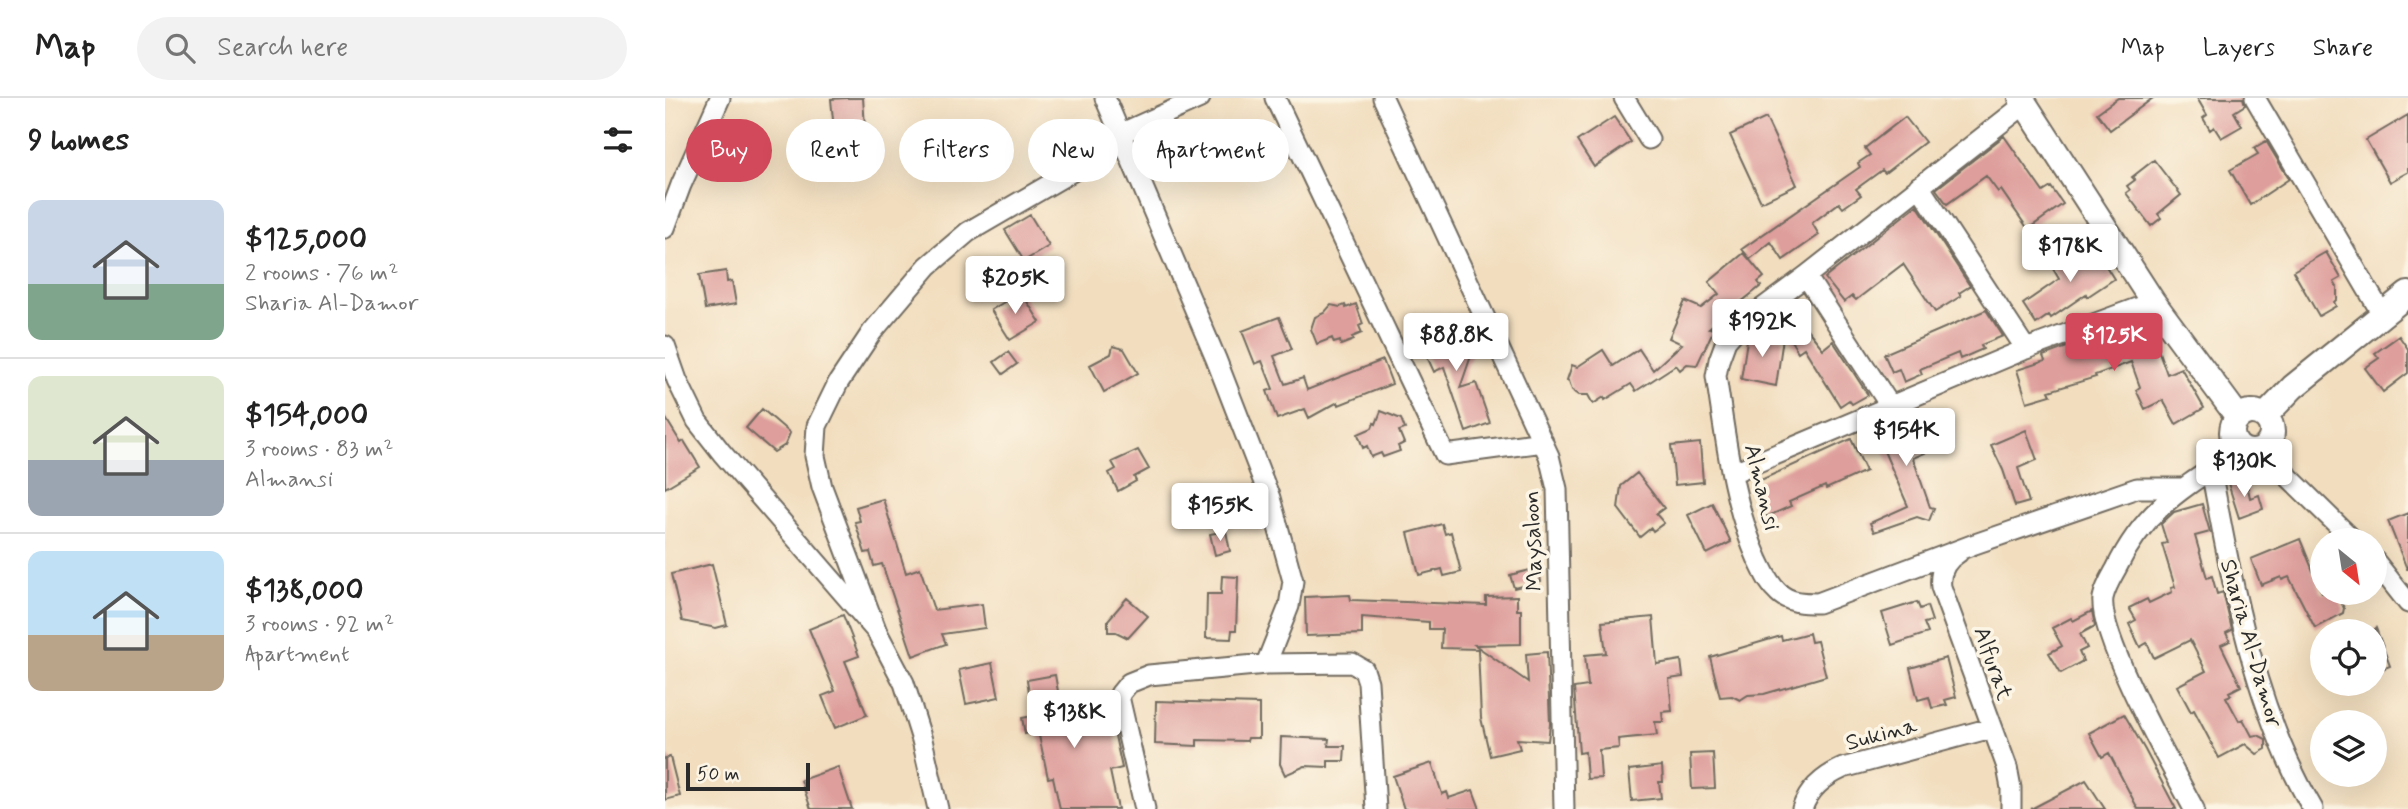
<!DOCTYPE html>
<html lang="en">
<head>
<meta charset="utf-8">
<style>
	body { margin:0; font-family:Mynerve,sans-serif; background:#f2f2f2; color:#222; height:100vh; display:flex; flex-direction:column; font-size:26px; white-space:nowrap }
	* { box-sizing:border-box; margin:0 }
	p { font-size:23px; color:#767676 }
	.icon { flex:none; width:38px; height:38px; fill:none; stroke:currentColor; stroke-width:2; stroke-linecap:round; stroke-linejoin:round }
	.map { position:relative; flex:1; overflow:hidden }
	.drawer { display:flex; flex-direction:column; background:#fff; width:665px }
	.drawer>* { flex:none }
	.hud { position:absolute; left:21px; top:21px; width:665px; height:63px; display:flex; gap:14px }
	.needle { width:46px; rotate:150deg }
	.buttons { position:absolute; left:1645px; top:430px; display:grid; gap:14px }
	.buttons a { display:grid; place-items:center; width:77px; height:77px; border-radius:50%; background:#fff; box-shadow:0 7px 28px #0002; font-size:35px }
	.scale { position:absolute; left:21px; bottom:18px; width:124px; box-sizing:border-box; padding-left:7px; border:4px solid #2b2b2b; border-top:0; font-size:19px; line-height:24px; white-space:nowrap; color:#2b2b2b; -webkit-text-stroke:5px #fcf5e5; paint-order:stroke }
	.price { position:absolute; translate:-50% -60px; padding:0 16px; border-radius:7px; background:#fff; color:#222; font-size:23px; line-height:46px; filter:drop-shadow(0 2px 4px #0008) }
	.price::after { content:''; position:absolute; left:50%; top:42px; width:21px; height:16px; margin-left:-10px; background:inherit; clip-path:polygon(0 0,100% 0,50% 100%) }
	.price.current { background:#d1495b; color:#fff }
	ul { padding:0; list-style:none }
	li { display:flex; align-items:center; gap:21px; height:175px; padding:0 28px }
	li+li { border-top:2px solid #e0e0e0 }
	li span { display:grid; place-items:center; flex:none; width:196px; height:140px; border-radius:14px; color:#555 }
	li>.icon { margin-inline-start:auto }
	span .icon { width:84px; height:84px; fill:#fffc; stroke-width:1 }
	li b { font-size:30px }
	h2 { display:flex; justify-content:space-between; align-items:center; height:84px; padding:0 28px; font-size:30px }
	.pill { padding:0 24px; border-radius:32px; background:#fff; box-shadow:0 7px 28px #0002; font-size:24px; line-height:63px }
	.pill.current { background:#d1495b; color:#fff }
	header { display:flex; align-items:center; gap:42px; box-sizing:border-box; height:98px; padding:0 35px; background:#fff; border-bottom:2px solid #e0e0e0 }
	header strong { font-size:33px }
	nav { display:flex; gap:38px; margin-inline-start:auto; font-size:24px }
	.search { width:490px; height:63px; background:#f2f2f2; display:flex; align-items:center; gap:18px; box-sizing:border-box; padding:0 24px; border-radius:38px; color:#767676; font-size:26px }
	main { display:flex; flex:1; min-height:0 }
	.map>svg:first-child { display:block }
	.building { fill:#de9e9b }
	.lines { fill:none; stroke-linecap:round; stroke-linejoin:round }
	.minor-casing { stroke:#716a5f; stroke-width:23 }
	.tertiary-casing { stroke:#716a5f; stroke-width:28 }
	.minor { stroke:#fff; stroke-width:19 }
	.tertiary { stroke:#fff; stroke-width:24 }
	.labels { text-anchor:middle; stroke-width:7; stroke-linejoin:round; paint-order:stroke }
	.street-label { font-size:23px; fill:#2b2b2b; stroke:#fcf5e5 }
</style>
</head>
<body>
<header>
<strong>Map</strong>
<div class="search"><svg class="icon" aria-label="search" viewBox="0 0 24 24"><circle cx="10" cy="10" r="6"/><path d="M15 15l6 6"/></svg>Search here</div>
<nav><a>Map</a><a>Layers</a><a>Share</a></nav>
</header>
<main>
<section class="drawer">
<h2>9 homes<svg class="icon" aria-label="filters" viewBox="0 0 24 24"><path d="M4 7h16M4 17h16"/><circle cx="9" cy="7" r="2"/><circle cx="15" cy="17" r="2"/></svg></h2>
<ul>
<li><span style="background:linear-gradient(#c9d6e8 60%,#7fa58c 0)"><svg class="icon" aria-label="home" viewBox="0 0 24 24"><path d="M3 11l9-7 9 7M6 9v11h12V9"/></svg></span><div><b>$125,000</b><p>2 rooms · 76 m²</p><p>Sharia Al-Damor</p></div></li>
<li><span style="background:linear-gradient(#dfe7d0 60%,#9aa5b1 0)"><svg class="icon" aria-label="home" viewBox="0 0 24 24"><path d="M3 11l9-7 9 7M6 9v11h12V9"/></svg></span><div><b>$154,000</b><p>3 rooms · 83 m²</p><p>Almansi</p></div></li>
<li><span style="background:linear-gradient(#bfe0f5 60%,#b9a48a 0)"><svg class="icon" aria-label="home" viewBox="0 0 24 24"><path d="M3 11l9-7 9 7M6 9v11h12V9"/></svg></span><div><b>$138,000</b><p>3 rooms · 92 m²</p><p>Apartment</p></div></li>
</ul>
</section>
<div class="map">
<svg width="1743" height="711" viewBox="0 0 1743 711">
	<rect width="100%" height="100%" fill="#fcf5e5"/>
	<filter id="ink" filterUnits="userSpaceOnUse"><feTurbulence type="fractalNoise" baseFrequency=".0143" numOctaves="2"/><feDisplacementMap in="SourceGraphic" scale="14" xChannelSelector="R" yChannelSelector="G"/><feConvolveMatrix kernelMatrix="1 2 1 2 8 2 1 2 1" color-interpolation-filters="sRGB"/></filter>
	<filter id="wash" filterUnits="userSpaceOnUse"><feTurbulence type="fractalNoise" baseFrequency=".00686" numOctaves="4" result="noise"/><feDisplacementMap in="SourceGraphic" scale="28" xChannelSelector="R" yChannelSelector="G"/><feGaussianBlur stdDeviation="1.57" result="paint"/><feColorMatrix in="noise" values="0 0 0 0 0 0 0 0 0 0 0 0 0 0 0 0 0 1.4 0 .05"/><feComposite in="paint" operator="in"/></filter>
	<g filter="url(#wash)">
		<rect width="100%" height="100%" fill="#f2debf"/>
		<g id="blocks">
			<path class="building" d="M182,0H198L200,29L169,32L166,1Z
				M1453,0H1488L1445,32L1432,15Z
				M1532,0H1578L1580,7L1569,14L1577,28L1556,40L1549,29L1545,32L1538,20L1542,17Z
				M1743,17V74L1725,84L1701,42Z
				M949,19L966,44L929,69L912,43Z
				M1240,19L1260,44L1220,75L1217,72L1191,91L1196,97L1178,110L1174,105L1147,125L1154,137L1118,162L1106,144L1085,161L1077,151L1195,69L1193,65L1205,57L1200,50Z
				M1101,20L1132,87L1096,104L1065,37Z
				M1339,38L1378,94L1386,89L1398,106L1363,131L1336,92L1333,94L1321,78L1282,106L1271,91Z
				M1601,43L1624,81L1585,107L1565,72L1593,56L1589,50Z
				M1489,62L1516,97L1493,116L1496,120L1486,128L1461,95L1465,92L1462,88L1470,82L1467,79Z
				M1252,107L1305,188L1294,195L1296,198L1270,214L1238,166L1191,202L1187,198L1179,204L1160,180Z
				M365,117L384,148L359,163L340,132Z
				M1427,146L1449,181L1422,199L1421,196L1386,220L1384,217L1371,226L1358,206L1394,181L1387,169L1400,160L1401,162Z
				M1661,154L1676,180L1669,184L1672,189V201L1669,204L1671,208L1654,218L1628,173Z
				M1079,155L1099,179L1093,184L1096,188L1044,230L1049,231L1032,267L1022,266L1015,272L1011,267L971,293L966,286L940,302L939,299L928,306L923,297H914L907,292L904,283L902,282L907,267L912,269L938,252L948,268L974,251L988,272L1017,246L1004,240L1020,203L1036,210L1054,196L1044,184Z
				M61,173L62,184L67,183L71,206L40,211L34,177Z
				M356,194L375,224L345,242L326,212Z
				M691,206L698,226L694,228L697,235L687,239L689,242L676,247L675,243L669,245L667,240L652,246L646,231L650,219L659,215L666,207L675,209L680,207L681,210Z
				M1125,210L1158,251L1168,243L1203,297L1187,306L1184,302L1175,308L1139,250L1133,254L1114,223V217Z
				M1321,212L1338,238L1316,247L1318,251L1295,261L1293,255L1255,271L1257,276L1239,284L1234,271L1227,274L1219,256Z
				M614,219L627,251L609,258L620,286L638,280L642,292L718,262L727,286L674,307L673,304L644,320L640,311L612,321L602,293L608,291L597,263L590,266L577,233Z
				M790,224L803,250L808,252L795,290L811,285L825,325L801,334L779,269L769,274L754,241Z
				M1486,232L1502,276L1516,270L1539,310L1511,326L1498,302L1480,311L1471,292L1475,289L1466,264L1430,277L1431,279L1384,293L1386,297L1362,304L1352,272L1380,263L1378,258L1434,237L1439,250Z
				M1083,236L1118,240L1111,288L1076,281Z
				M1734,238L1743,251V275L1718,294L1700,270L1714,260L1710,255Z
				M448,248L459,251L473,275L439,294L425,267L446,256Z
				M343,254L352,266L338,276L329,264Z
				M97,311L125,335L120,347L109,354L81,330Z
				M716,313L736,321L740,331L734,333L739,345L733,348L735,353L718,359L716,355L706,359L702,348L698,350L693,336L707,330L709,325L711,326Z
				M1254,316L1269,351L1248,360L1265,409L1269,410L1264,423L1252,419L1209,434L1205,425L1243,408L1209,330L1230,321L1232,326Z
				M0,319L16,345L19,343L35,369L0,390Z
				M1361,332L1372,362L1353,370L1364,404L1350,408L1338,372L1326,347Z
				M1186,341L1201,373L1161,391L1160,388L1124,404L1126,408L1101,419L1087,386Z
				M1035,345L1038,384L1010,387L1006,348Z
				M473,352L484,371L469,379L471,383L453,393L444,375L451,371L447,364Z
				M972,375L999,410L991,416L999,425L988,433L986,430L975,439L953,410L956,388Z
				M1581,381L1585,400L1594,397L1598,411L1574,420L1563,385Z
				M218,401L241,475L255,470L269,512L317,506L320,530L277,536L281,546L248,558L217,466L209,468L205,454L200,455L190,424L195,423L191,409Z
				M1047,405L1066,444L1042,456L1023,417Z
				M1537,406L1545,434L1530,438L1542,480L1547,478L1552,496L1558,494L1567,532L1561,535L1565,543L1556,547L1576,588L1564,594L1566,597L1561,599L1574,623L1578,621L1587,638L1593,637L1601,641V651L1592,656L1580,646L1554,660L1529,612L1526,614L1512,588L1541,573L1525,542L1489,560L1482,545L1475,549L1464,526L1471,522L1464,510L1482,501L1484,505L1507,494L1506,490L1510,489L1497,446L1502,445L1496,426L1509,414Z
				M1743,415V471H1742L1723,423Z
				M777,426L780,436L786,434L796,474L779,478L777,471L754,477L743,435Z
				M561,433L565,453L550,457L545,436Z
				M1635,441L1657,495H1671L1679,510L1678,515L1650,530L1624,479L1617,482L1616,479L1596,487L1586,461Z
				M47,466L62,527L51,530L17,523L6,476Z
				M873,470L876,483L849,490L845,477Z
				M557,478L573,479L571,532H567L566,541L541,540L542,496H556Z
				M685,497L686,502L821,507V499L852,498V512H856V546L810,547L863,584L861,556L882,554L885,626L883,643L852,641L855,651L825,658L816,620L813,551L776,550L777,531H764V524L697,519V536L641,538L640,499Z
				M462,500L483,518L463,540L451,534H443V522Z
				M1252,504L1255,511L1262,508L1267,523L1259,525L1263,535L1227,547L1217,515Z
				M1427,513L1430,528L1415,536L1422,550L1414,554L1418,563L1396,575L1384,555L1397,548L1387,530L1406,520L1408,523Z
				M178,517L194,558L180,563L202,617L170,630L157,598L170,593L144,531Z
				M988,519L992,566L1016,562L1018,579L1004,581L1007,613L997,614L998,624H990L992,637L953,641L954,650L934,652L936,680L922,681L920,654L914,655L909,590L923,588L920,557L941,555L937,524Z
				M1711,530L1725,568L1710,574V531Z
				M1144,535L1146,544L1152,543L1161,578L1099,596L1083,597L1075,602L1067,598L1055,599L1045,559L1116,538L1117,542Z
				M1281,560L1291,599L1280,602L1282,607L1267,610L1264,599L1253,602L1245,570Z
				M327,565L334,599L301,606L294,572Z
				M390,577L400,632L432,625L429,609L443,606L457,670L445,673L453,711H395L388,679L383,680L373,633L360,636L357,620L368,618L362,582Z
				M491,603L594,606V640H583L582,643L532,642V648L490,646Z
				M1459,616L1480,652L1511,711H1473L1444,655L1437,659L1424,635Z
				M616,639L664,641L663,648H680L679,663H663V669L640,668L620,677L615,666Z
				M1048,655L1050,690L1027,691L1025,656Z
				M5,659L15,698L0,702V660Z
				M767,665L777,696L782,694L784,700L808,692L815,711H739L728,678Z
				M997,668L998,684H994L996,700L967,703L964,672Z
				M173,669L187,711H146L136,682Z
				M1421,682L1440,711H1366Z"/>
		</g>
	</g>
	<g filter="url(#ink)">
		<use href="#blocks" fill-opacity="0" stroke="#716a5f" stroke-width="2"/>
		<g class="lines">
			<g class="minor-casing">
				<path id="minor" d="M440,0L551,261L605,400L628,483L624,508L601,566
					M610,0L780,357L878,344
					M718,0L884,358L892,391L899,711
					M959,0L984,41
					M1590,0L1717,216
					M1360,6L1141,178L1075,227L1061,243L1054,262L1051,278C1061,341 1067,404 1093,462C1099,474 1103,485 1113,494C1124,505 1139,505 1153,505L1307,447L1472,390H1519
					M455,36L535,0
					M1254,88L1361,251
					M0,130L16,87L55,0
					M1141,178L1226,309
					M0,248L12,282L32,323L57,355L212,534L239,585L257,642L273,711
					M1596,352L1689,443
					M1546,372C1567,485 1589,611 1648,711
					M1067,375L1361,251L1488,204
					M1293,455C1280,463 1274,474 1276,489L1342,669L1346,690V711
					M1710,463L1743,505
					M212,534L157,389L150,358L152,328L173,285L207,234L263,168L303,134L458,44
					M480,711L455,603V596L464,585L484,577L601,566L687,565L699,572L703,584L711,711
					M1137,711C1144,691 1158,679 1178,670L1326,630
					M1529,711C1508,671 1433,539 1438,500C1440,490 1446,480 1451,471C1481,408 1522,388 1577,351"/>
			</g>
			<g class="tertiary-casing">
				<path id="tertiary" d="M1356,0L1488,204L1573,319
					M1567 334a20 20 0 1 1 40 0a20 20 0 1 1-40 0Z
					M1600,318L1628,289L1743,196"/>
			</g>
			<use href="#minor" class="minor"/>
			<use href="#tertiary" class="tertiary"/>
		</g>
	</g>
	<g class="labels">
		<g class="street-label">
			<text transform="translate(1098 389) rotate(76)" y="8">Almansi</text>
			<text transform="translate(867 443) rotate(-92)" y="8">Maysaloon</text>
			<text transform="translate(1587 545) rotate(74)" y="8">Sharia Al-Damor</text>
			<text transform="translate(1329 565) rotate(71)" y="8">Alfurat</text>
			<text transform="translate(1216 635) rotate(-15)" y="8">Sukina</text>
		</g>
	</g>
</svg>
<div class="buttons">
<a><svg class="needle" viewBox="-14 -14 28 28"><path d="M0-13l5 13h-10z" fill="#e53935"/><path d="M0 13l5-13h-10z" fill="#767676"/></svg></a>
<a><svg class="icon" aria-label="locate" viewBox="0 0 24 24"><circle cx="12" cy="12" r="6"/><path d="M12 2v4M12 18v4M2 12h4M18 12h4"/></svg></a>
<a><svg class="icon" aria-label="layers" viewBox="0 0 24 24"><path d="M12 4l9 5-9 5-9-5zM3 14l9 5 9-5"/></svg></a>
</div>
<div class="scale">50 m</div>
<b class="price" style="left:1405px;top:186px">$178K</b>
<b class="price" style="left:350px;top:218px">$205K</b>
<b class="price" style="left:1097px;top:261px">$192K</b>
<b class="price" style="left:791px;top:275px">$88.8K</b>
<b class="price current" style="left:1449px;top:275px">$125K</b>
<b class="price" style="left:1241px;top:370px">$154K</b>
<b class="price" style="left:1579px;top:401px">$130K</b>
<b class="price" style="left:555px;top:445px">$155K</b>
<b class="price" style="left:409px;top:652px">$138K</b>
<div class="hud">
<a class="pill current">Buy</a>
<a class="pill">Rent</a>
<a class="pill">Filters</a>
<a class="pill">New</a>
<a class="pill">Apartment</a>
</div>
</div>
</main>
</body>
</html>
